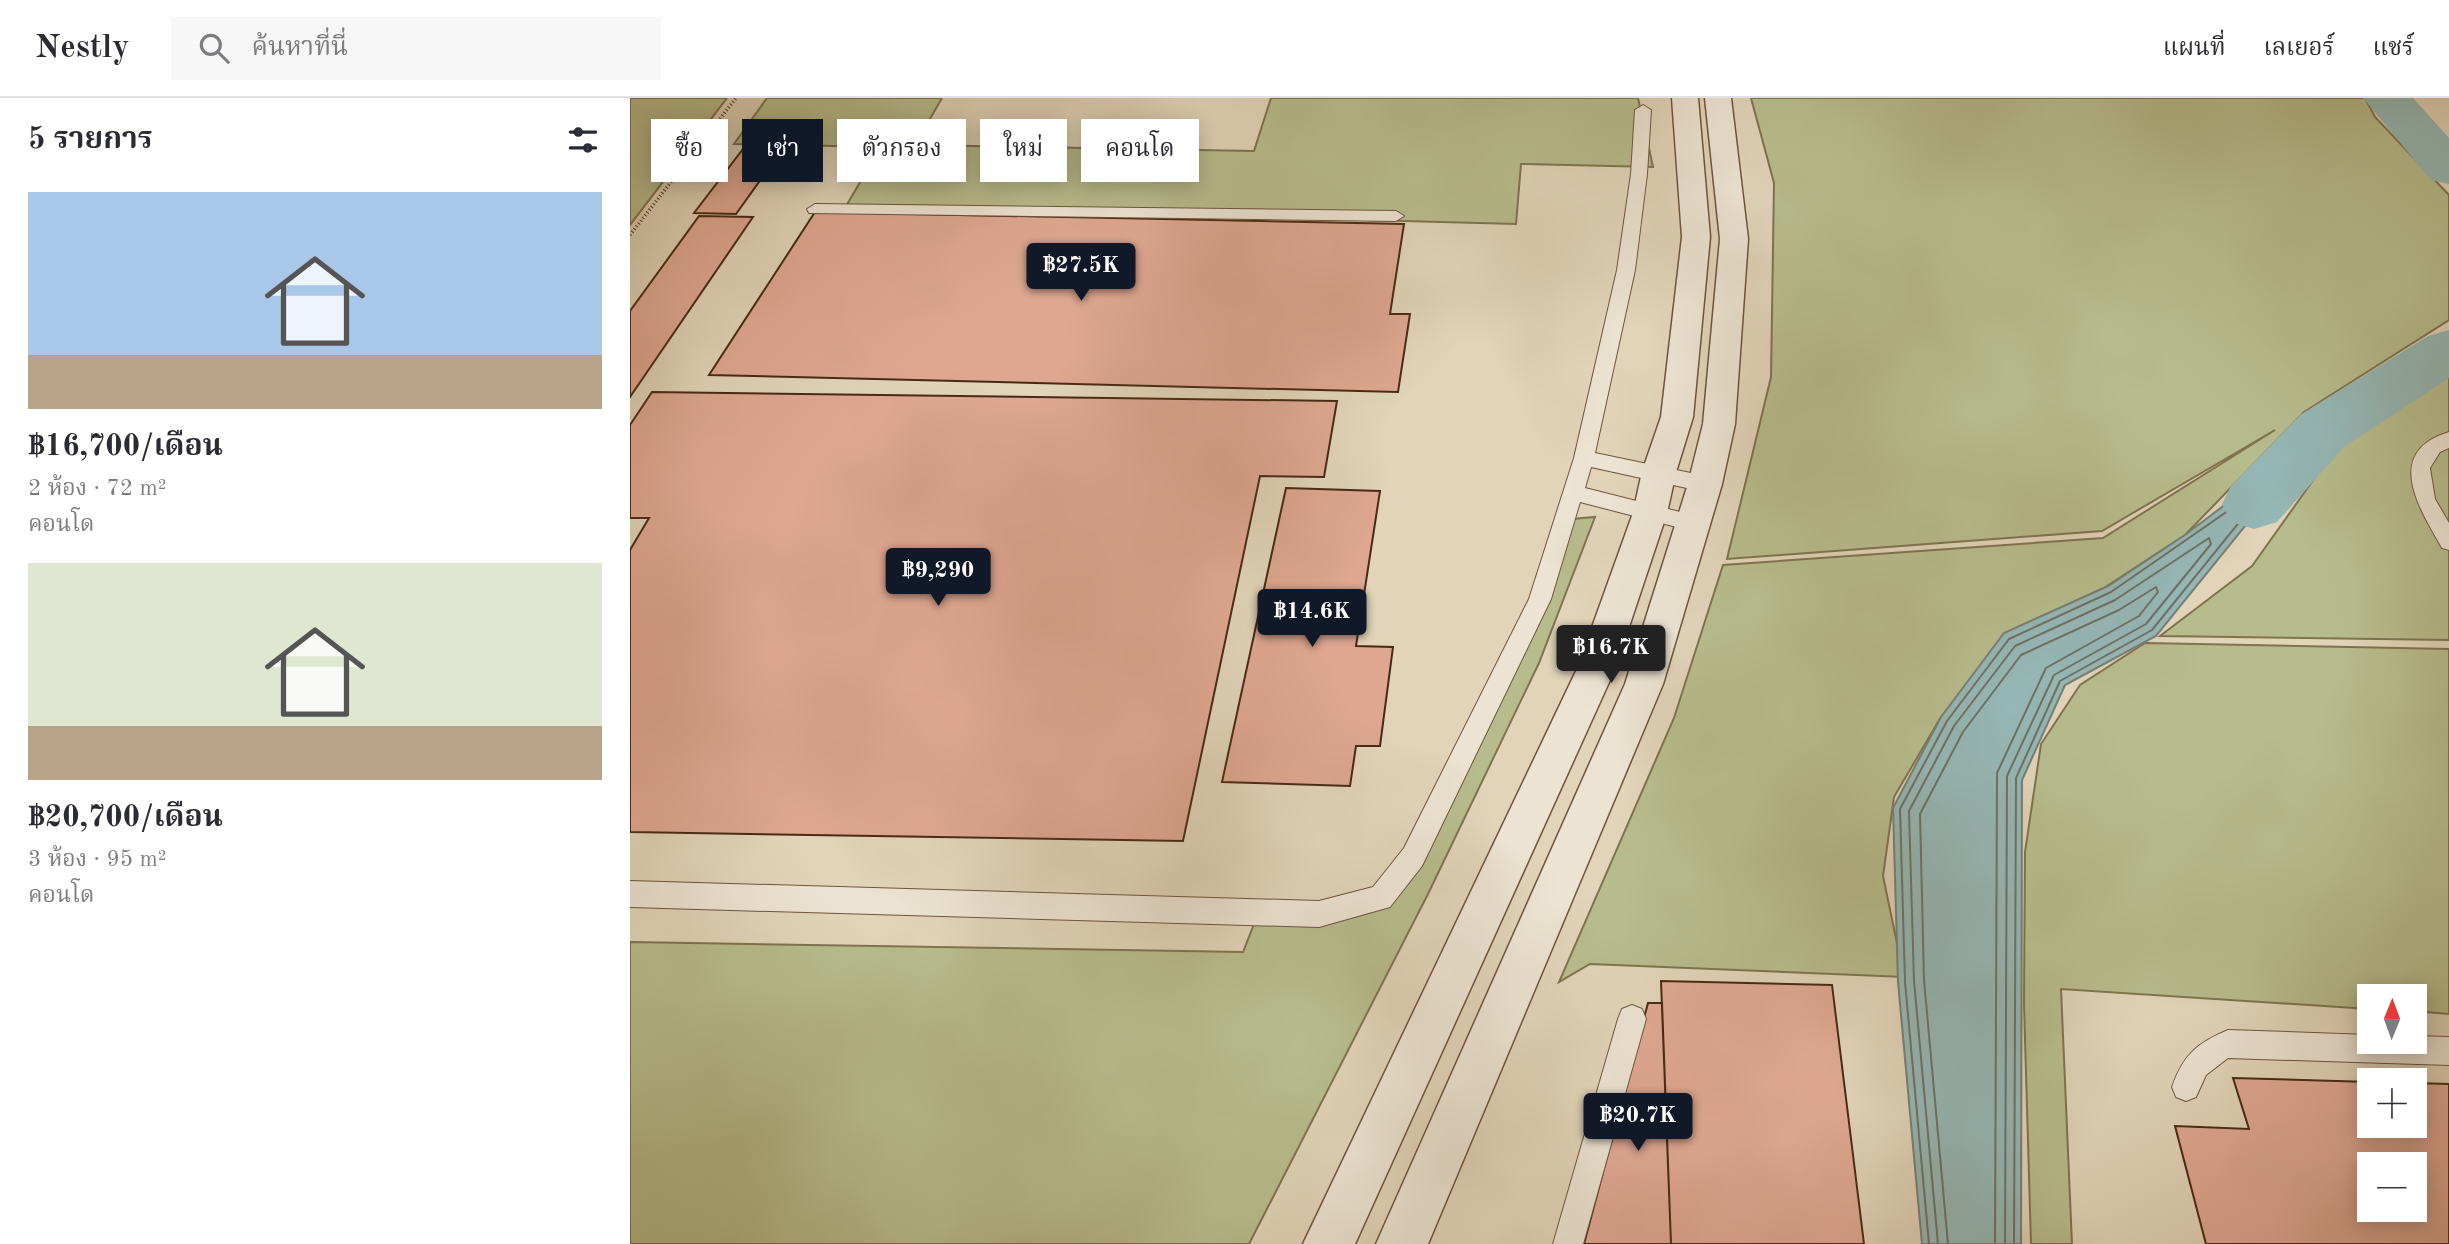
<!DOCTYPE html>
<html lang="th">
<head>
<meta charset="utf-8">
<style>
	body { margin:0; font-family:"Old Standard TT","Noto Serif Thai",serif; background:#f7f7f7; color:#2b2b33; height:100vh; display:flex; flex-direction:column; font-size:26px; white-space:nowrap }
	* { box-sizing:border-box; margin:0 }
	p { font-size:23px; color:#7c7c81 }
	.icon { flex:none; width:38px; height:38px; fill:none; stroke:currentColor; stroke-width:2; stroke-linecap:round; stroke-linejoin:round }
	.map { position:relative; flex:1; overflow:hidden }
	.side { display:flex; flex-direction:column; background:#fff; width:630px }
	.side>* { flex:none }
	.top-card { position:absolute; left:21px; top:21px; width:665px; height:63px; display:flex; gap:14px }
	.needle { width:46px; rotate:1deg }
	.fabs { position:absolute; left:1727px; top:886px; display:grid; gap:14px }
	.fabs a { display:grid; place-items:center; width:70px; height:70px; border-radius:0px; background:#fff; box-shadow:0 4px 18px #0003; font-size:35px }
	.price { position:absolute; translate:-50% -60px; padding:0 16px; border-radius:7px; background:#111827; color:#fff; font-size:23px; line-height:46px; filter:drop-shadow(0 2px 4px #0008) }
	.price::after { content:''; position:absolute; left:50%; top:42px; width:21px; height:16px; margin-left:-10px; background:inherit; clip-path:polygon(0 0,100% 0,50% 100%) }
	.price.on { background:#222; color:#fff }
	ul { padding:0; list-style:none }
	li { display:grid; align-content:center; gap:14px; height:371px; padding:0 28px }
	li span { display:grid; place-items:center; height:217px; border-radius:0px; color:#555 }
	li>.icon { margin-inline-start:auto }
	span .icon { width:126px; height:126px; fill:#fffc; stroke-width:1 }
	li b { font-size:30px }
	h2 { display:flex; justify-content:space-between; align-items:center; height:84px; padding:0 28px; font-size:30px }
	.tag { padding:0 24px; border-radius:0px; background:#fff; box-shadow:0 4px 18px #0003; font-size:24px; line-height:63px }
	.tag.on { background:#111827; color:#fff }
	header { display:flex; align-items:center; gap:42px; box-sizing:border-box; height:98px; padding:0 35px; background:#fff; border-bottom:2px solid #e1e1e2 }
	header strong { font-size:33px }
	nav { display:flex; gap:38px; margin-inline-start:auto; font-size:24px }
	.search { width:490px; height:63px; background:#f7f7f7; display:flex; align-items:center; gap:18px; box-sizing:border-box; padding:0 24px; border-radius:0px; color:#7c7c81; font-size:26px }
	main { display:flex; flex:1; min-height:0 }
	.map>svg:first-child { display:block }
	.green { fill:#b7bc8c; stroke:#807350; stroke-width:2 }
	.water { fill:#95b7b5; stroke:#767f75; stroke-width:2 }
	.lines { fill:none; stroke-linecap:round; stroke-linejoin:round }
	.shore { stroke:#6e7064; stroke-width:2 }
	.river { fill:#95b7b5; fill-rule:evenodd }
	.building { fill:#dfa792; stroke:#482a14; stroke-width:2; fill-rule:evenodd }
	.service-casing { stroke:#6e543d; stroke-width:2 }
	.minor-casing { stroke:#6e543d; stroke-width:3 }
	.path { stroke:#482a14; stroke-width:3.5; stroke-dasharray:1 2.5; stroke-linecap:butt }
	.service { fill:#ece3d2; fill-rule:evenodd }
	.minor { fill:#ece3d2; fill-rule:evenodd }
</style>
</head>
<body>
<header>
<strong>Nestly</strong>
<div class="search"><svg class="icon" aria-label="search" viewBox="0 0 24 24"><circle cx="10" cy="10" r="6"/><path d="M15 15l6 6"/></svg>ค้นหาที่นี่</div>
<nav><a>แผนที่</a><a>เลเยอร์</a><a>แชร์</a></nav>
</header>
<main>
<section class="side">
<h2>5 รายการ<svg class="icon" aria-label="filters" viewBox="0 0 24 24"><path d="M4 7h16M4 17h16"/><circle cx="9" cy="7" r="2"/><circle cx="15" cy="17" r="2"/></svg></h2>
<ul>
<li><span style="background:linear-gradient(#a9c7e8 75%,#b9a48a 0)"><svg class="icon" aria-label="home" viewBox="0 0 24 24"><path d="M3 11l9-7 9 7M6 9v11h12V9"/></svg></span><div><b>฿16,700/เดือน</b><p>2 ห้อง · 72 m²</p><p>คอนโด</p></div></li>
<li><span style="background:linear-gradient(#dfe7d0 75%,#b9a48a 0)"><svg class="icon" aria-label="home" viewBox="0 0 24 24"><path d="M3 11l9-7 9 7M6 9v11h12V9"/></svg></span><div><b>฿20,700/เดือน</b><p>3 ห้อง · 95 m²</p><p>คอนโด</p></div></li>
</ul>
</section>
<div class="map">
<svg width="1819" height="1146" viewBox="0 0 1819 1146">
	<rect width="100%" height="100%" fill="#e1d4b9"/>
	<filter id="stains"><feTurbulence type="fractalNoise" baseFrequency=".00286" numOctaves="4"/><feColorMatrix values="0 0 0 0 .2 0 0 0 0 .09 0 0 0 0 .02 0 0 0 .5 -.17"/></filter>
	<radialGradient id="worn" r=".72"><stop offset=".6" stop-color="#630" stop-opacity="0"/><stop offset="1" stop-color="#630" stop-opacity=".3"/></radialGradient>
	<path class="green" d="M0,0H97L0,127Z
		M137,0H312L285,47L624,53L641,0H1008L1023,69L891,66L886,126L216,108L251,49L104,46Z
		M1121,0H1735L1745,19L1819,97V222L1674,314L1555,437L1477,488L1311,619L1264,699L1253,778L1274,879L960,866L929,884L1044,620L1093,467L1473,440L1645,332L1472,433L1097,461L1141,279L1144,85Z
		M1819,277V542L1530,538L1622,468L1716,336Z
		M965,419L909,565L798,796L619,1146H0V844L613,854L628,816L742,801L795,732L942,421Z
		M1515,545L1819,551V916L1785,913V898H1740L1739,911L1431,891L1442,1146H1401L1394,906L1395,754L1411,646L1450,587Z"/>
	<path class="water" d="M1692,333L1526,538L1435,587L1392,682L1391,1146H1292L1268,884L1263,710L1311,619L1374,535L1478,488L1555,437Z"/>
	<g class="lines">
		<path class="shore" d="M1299,1146L1275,884L1270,711L1317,623L1379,541L1481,494L1631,390L1632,396L1522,532L1430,583L1386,680L1384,1146
			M1308,1146L1284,883L1279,713L1324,628L1385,548L1485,502L1579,440L1581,446L1516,526L1424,577L1377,678L1375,1146
			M1318,1146L1294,882L1290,716L1333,634L1391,557L1489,512L1526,489L1528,494L1509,518L1416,570L1367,675L1365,1146"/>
		<path class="river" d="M1733,0H1783L1819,40V86L1801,82Z
			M1819,232V280L1714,349L1647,424L1624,431L1601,424L1592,406L1601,388L1670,317L1798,238Z"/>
	</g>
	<path class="building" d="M113,51L152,52L106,116L64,115Z
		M185,114L774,126L760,216H780L768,294L79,277Z
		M69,118L123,119L0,299V213Z
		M22,294L707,303L694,379L630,378L553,743L0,734V452L19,420H0V327Z
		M656,390L750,393L726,548L763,549L750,648H726L720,688L592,684Z
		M1031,883L1202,887L1234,1146H1041Z
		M1018,905H1032L1041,1146H954Z
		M1603,980L1740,984V1027H1785V985L1819,986V1146H1576L1545,1028L1619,1031ZM1740,1066H1785V1111H1740Z"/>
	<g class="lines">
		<g class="service-casing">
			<path id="service" d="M1013,7L1021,12L1017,76L1005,172L965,355L1075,378L1082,381L1085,386L1082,391L1075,394L961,369L955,390L1062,417L1069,419L1072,425L1069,431L1062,433L950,404L921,501L792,768L760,809L689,829L0,809V783L689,803L743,789L774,750L899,501L944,360L987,172L1001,76L1005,12Z
				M185,106L766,113L774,118L766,123L179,115L177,111Z
				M1819,334V350L1810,354L1800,370L1805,401L1819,425V452L1812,450C1789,410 1753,354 1819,334Z
				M1002,907L1012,911L1016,921L953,1146H923L988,921L992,911Z
				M1598,932L1740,937V943H1785V938L1819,939V967L1598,960L1576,977L1566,999L1556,1003L1546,999L1542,989C1553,957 1567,945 1598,932Z"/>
		</g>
		<g class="minor-casing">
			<path id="minor" d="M1042,0H1068L1080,139L1063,319L1046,374L1037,415L985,571L725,1146H673L947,571L1003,415L1012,374L1031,319L1052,139Z
				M1075,0H1101L1118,141L1105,326L1092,386L1033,586L798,1146H746L995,586L1058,386L1073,326L1090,141Z"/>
		</g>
		<path class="path" d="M0,137L106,0"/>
		<use href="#service" class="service"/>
		<use href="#minor" class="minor"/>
	</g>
	<rect width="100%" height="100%" filter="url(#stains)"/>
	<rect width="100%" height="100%" fill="url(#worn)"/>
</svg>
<div class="fabs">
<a><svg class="needle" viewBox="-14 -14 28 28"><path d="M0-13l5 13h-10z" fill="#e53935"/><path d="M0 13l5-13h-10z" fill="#7c7c81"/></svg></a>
<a>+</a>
<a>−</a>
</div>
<b class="price" style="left:451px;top:205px">฿27.5K</b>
<b class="price" style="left:308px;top:510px">฿9,290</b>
<b class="price" style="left:682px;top:551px">฿14.6K</b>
<b class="price on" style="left:981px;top:587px">฿16.7K</b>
<b class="price" style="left:1008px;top:1055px">฿20.7K</b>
<div class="top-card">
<a class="tag">ซื้อ</a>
<a class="tag on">เช่า</a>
<a class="tag">ตัวกรอง</a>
<a class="tag">ใหม่</a>
<a class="tag">คอนโด</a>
</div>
</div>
</main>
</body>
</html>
